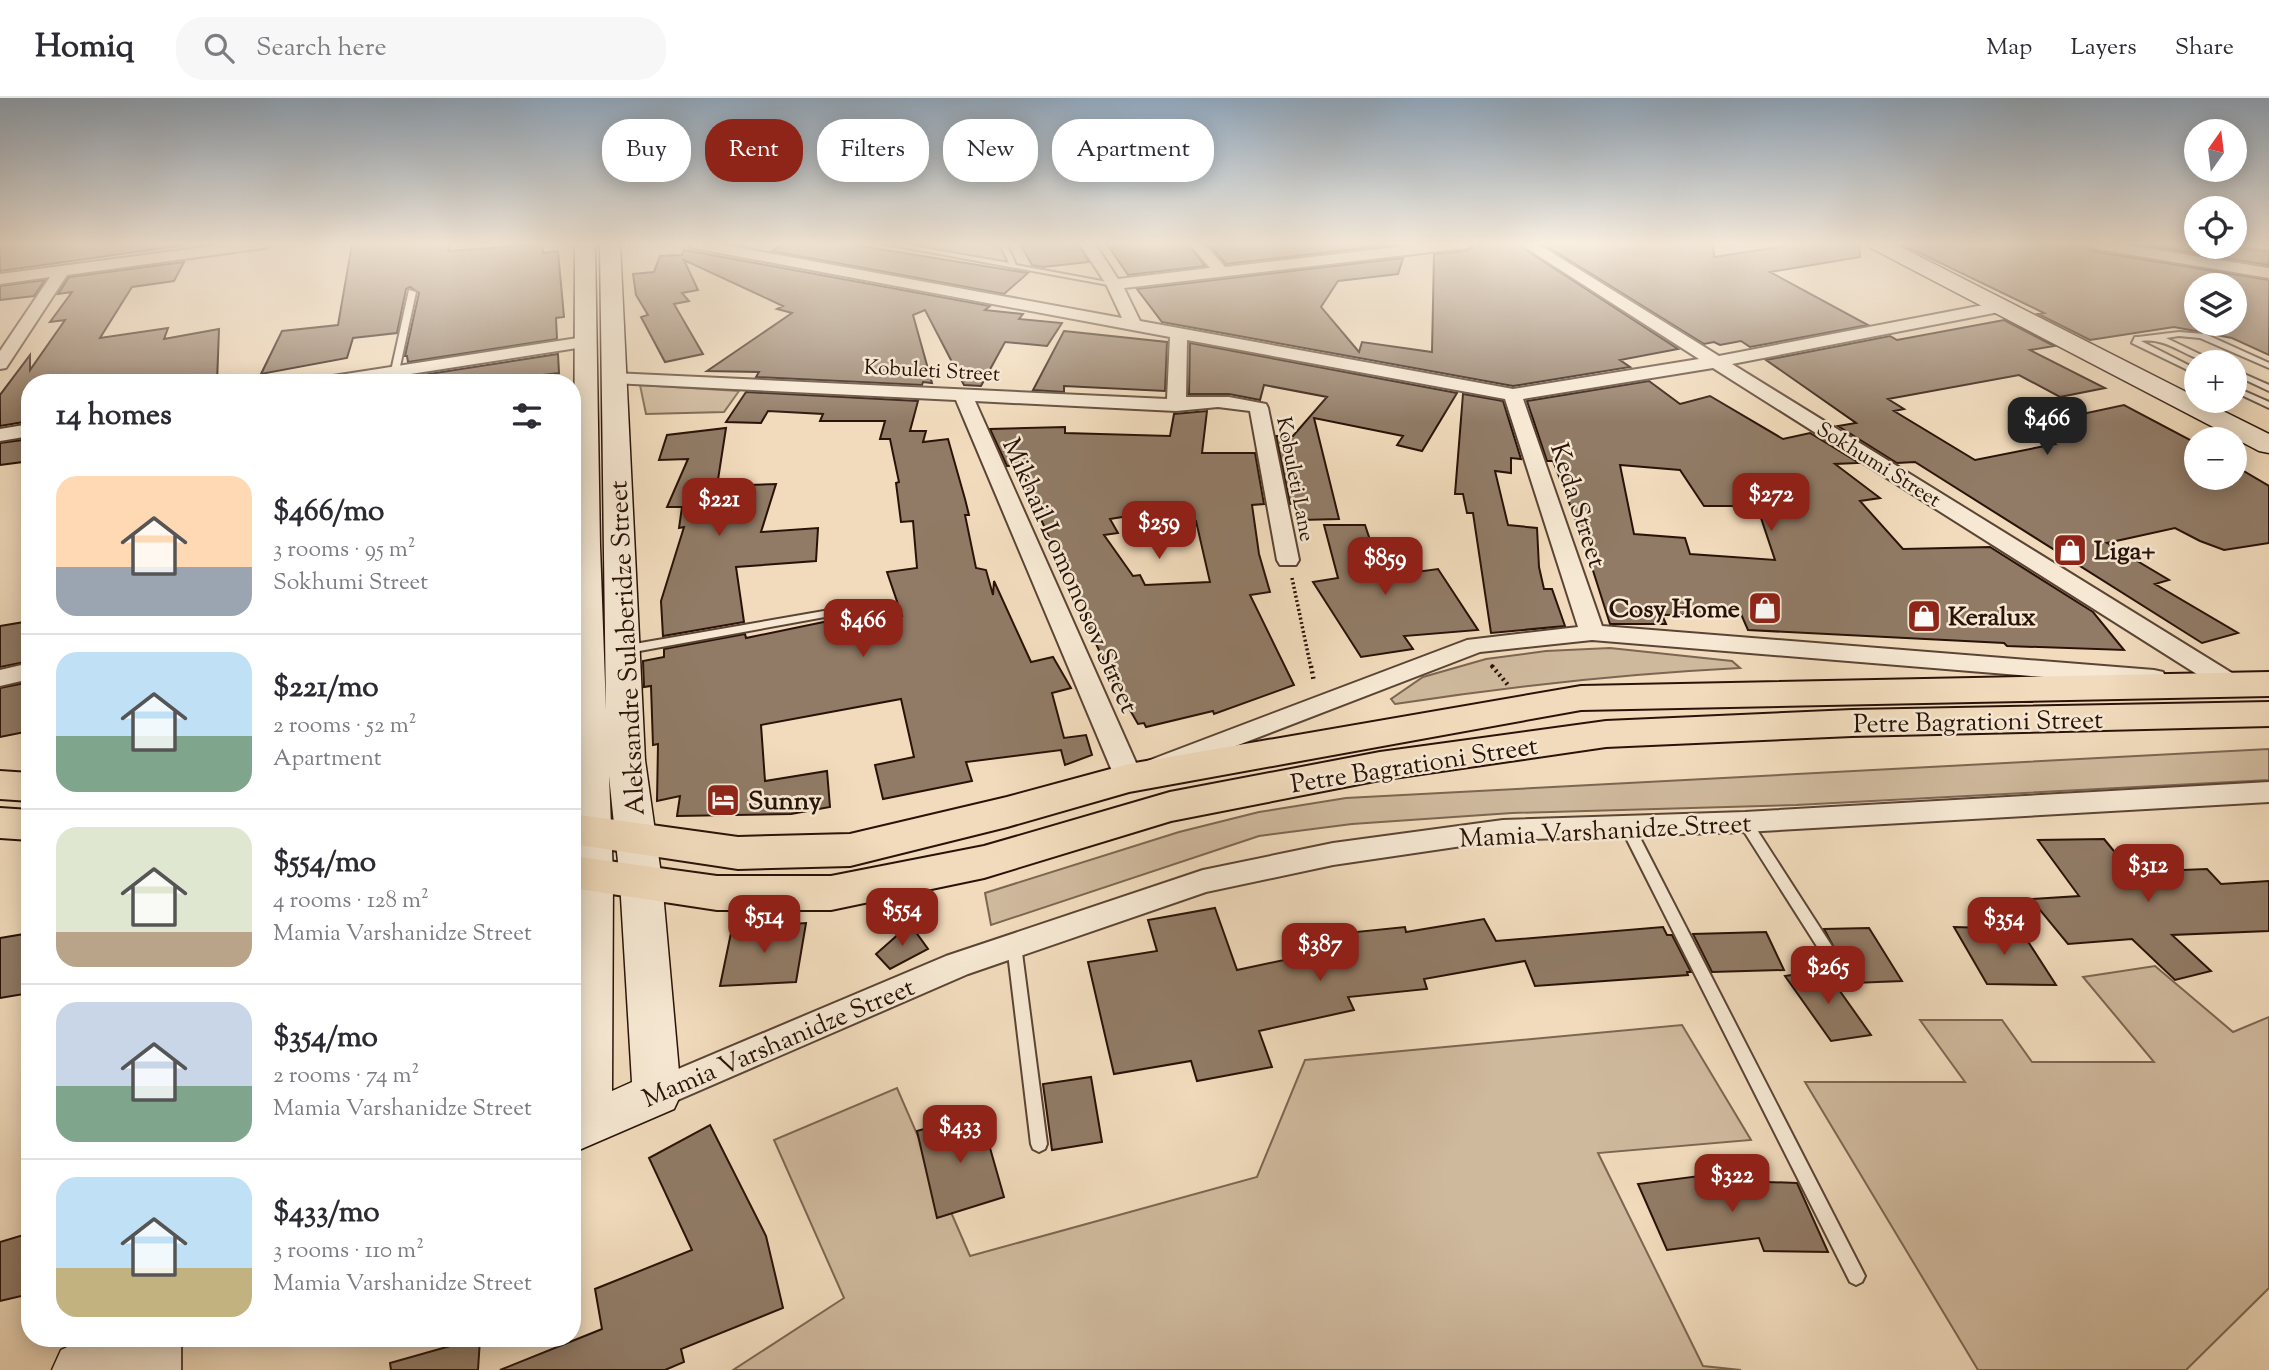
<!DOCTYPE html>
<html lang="en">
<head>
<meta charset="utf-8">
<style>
	body { margin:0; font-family:"Sorts Mill Goudy",serif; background:#f7f7f7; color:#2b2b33; height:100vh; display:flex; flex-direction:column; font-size:26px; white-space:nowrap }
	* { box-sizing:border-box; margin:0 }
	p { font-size:23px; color:#7c7c81 }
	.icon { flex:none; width:38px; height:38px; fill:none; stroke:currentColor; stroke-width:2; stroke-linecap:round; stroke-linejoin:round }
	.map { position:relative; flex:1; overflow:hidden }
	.details { position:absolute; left:21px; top:276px; width:560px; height:973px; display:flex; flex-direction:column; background:#fff; border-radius:28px; box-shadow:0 4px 18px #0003 }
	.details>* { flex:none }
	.top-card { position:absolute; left:602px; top:21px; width:665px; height:63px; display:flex; gap:14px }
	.needle { width:46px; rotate:14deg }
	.tools { position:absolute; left:2184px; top:21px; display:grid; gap:14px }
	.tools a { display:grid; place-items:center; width:63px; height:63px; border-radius:50%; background:#fff; box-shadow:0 4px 18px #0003; font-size:35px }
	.price { position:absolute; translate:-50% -60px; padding:0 16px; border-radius:14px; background:#8f2418; color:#fff; font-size:23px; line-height:46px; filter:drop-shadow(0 2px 4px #0008) }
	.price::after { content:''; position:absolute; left:50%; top:42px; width:21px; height:16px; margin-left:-10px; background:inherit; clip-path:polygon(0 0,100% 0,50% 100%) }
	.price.selected { background:#222; color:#fff }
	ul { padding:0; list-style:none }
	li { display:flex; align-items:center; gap:21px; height:175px; padding:0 35px }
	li+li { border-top:2px solid #e1e1e2 }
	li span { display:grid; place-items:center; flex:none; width:196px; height:140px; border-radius:21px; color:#555 }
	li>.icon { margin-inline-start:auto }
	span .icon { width:84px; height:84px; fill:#fffc; stroke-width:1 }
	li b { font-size:30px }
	h2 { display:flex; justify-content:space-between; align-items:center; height:84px; padding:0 35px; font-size:30px }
	.chip { padding:0 24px; border-radius:28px; background:#fff; box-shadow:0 4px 18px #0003; font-size:24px; line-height:63px }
	.chip.selected { background:#8f2418; color:#fff }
	header { display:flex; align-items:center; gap:42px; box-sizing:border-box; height:98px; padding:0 35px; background:#fff; border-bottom:2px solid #e1e1e2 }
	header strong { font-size:33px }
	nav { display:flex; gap:38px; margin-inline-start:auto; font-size:24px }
	.search { width:490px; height:63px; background:#f7f7f7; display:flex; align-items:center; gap:18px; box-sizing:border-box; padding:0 24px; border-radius:28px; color:#7c7c81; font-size:26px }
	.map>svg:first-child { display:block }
	.green { fill:#cfb99d; stroke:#7c6652; stroke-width:2 }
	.building { fill:#917b66; stroke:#291208; stroke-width:2; fill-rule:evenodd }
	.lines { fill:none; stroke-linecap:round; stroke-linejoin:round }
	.lane-casing { stroke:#5b4435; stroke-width:4 }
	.street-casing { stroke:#5b4435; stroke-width:4 }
	.secondary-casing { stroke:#291208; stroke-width:3 }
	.primary-casing { stroke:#291208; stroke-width:4 }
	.path-far1 { stroke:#291208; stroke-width:3.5; stroke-dasharray:2 2.5; stroke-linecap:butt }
	.path { stroke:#291208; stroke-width:4.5; stroke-dasharray:2 3.5; stroke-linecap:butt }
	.lane { fill:#f6e8d3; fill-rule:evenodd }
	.street { fill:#f6e8d3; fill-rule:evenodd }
	.secondary { fill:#f6e8d3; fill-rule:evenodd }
	.primary { fill:#f1dbbc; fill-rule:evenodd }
	.labels { text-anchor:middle; stroke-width:5; stroke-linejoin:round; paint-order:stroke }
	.far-street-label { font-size:21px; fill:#291208; stroke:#f6e8d3 }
	.street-label { font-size:26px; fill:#291208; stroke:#f6e8d3 }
	.poi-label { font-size:26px; font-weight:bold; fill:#291208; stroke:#f6e8d3; text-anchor:start }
</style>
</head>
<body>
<header>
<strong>Homiq</strong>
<div class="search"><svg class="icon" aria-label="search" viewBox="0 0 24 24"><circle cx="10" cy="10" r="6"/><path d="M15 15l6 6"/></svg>Search here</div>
<nav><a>Map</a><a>Layers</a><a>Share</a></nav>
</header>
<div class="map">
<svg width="2269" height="1272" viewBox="0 0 2269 1272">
	<rect width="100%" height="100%" fill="#f1dbbc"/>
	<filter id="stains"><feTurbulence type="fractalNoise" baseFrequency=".00286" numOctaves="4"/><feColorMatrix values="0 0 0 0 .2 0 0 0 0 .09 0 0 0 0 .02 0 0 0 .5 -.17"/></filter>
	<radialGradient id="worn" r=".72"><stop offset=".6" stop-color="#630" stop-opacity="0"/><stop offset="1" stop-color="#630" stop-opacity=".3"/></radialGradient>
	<path class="green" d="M888,146H1003L1014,169Z
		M640,287L739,293L724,314L646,316Z
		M1610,550L1732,563L1740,570C1621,576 1512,588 1395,606L1391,601L1423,579L1486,561L1546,553Z
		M2269,651V682L2250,683L1796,707L1512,715L1352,726L1259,738L991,827L985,795L1179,734L1259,714L1346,700Z
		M2155,868L2233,934L2269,919V1190L2186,1272H1978L1805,984H1965L1920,922H2002L2032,964H2154L2083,879Z
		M1682,927L1751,1042L1598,1055L1703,1268L1741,1272H733L844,1200L774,1042L897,990L970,1158L1257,1079L1305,962Z"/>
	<path class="building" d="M0,146H193L0,173Z
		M352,146H450L448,153L543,146V155L558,153L564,219L556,220L557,241L408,264L407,258H405L419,195L410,189L406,191L397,235L353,240L347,260L261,276L282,233L338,227Z
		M783,146H848L1028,175L1004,196L772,153Z
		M1020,146H1078L1089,164L1043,169L1032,167Z
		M1107,146H1188L1205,168L1128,177Z
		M1209,146H1399L1226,166Z
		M1476,146H1517L1678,251L1620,262L1630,269L1513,288L1162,224L1137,191L1403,160L1398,176L1338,183L1321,209L1359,254L1362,244L1432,254L1434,156L1466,153Z
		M1543,146H1713L1714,159L1797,146H1859L1860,159L1770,174L1868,227L1750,249L1741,243L1720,247L1714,244L1704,246Z
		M1901,146H2081L2091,153L2269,182V257L2232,240L2174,229L2090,242L2038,216L2044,215ZM2196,187H2235V226H2196Z
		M2138,146H2196V149H2232L2269,154V167Z
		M684,152L990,208L985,212L1023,216L1019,221L1062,225L1047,248L1005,244L981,288L964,287L925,212L913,217L932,285L923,284L922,287L756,279L759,274L707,273L792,215L777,211L783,208L684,162L698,192L682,195L689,203L674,206L703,256L665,264L641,219L648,217L636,197L633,176L654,174L660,158L682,157Z
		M184,164L174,183L132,189L100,240L168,230L164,241L219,231L217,285H30V323L0,328V297L30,257V272L65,222L50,224L72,194L58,196L69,179Z
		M45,182L34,198L0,202V188Z
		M2004,222L2054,248L2030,252L2105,290L2060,299L2019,277L1888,301L1904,311L1894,313L1975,362L2055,346L2022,329L2124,307L2196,345V380H2235V368L2269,388V445L2224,452L2200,443L2175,430L2107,445L2169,482L2155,486L2238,535L2202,545L1915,364L1897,365L1838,328L1856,325L1766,262L1890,238L1897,242Z
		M1064,233L1167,244L1165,293L1064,288V294L1033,292Z
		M1190,245L1457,295L1422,353L1397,347L1403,338L1314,320L1339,421L1301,422L1296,406H1290L1276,338H1293L1327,299L1264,287L1260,302L1229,296H1189Z
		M558,256L559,275L527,279L526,285H409V279Z
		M1649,283L1680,306L1710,298L1783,341L1810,335L1859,365L1835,366L1880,400L1860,403L1903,451L1990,449L2093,514L2124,552L2007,548L2004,545L1748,532L1741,516L1662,517L1666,526H1610L1582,438L1553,363H1547L1527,303ZM1620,367L1680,372L1704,408H1757L1775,462L1690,456L1685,440L1634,436Z
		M746,294L918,303L910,333H926L923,344L948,341L965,401L969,417H965L976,470L986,472L993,497L994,483L1031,564L1053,559L1071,590L1052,595L1064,640L1086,637L1092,657L1065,667L1061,652L966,664L972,683L883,701L875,667L914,659L901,601L761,627L765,683L827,673L830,709L791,716L677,718L680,698L657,703L658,646L653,647L651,588L644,589L643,563L664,559V551L745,536L746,540L848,519L850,527L902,518L887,474L917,470L913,423L901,424L896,385L899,384L890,341H880L885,323H820L823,316L768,313L761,325L726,324Z
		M1463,296L1503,303L1521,361L1511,360V375L1495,373L1508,427L1537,430L1539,469L1544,491H1552L1565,528L1491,535L1473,415H1467L1463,396H1455Z
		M1207,313L1202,355H1255L1264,406L1252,407L1259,456L1270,494L1250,497L1294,587L1214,616L1213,613L1146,629L1144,625L1138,626L1111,579L1088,528L1092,527L1059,445L1052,446L1027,390L1024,367L1007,368L990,331L1065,329V335L1170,338L1174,316ZM1171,411L1176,425L1196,423L1210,484L1145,487L1140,477L1133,478L1104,437L1118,435L1110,421Z
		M726,330L717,388L776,386L761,434L818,430L816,463L736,469L744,524L663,538L661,503L684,429L679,430L682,409H667L688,361L659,362L667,337Z
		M30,341V363L0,367V345Z
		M1324,427H1365L1373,451H1379L1387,478L1438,471L1478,532L1404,538L1413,551L1361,559L1313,484L1338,480Z
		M30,523V563L0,569V528Z
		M30,584V633L0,639V590Z
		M2104,741L2131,774L2207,771L2221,786L2269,783V833L2172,837L2211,873L2175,882L2132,841L2068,846L2031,801L2079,798L2038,742Z
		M1215,810L1237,872L1341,850L1336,836L1405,829L1406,834L1484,821L1496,843L1663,829L1667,837H1672L1691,874H1687L1688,877L1535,888L1525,863L1424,881L1427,891L1348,899L1354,912L1259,933L1272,969L1197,983L1191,963L1114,976L1088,864L1157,853L1148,822Z
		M806,825L796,884L720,888L732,830Z
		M910,826L928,851L890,871L876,856Z
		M1954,829L2020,831L2056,887L1987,886Z
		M1869,830L1902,883L1853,885L1824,831Z
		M1766,834L1784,872L1712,874L1693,836Z
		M30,835V895L0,900V840Z
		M1825,872L1871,937L1831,943L1785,878Z
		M1091,979L1102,1044L1052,1052L1043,986Z
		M980,1015L1004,1099L937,1120L917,1033Z
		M710,1027L766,1138L783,1210L681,1251L684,1264L665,1272H500L602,1231L595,1191L692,1152L649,1060Z
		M1707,1077L1709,1082L1797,1085L1828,1154L1764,1153L1759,1140L1667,1152L1638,1086Z
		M30,1135V1196L0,1203V1144Z
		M475,1241H480L478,1272H391L390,1265Z"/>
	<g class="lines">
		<g class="lane-casing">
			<path id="lane" d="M885,146H901L1009,165L1000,146H1007L1016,167L1118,186L1114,188Z
				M2243,146L2269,148V152L2246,148Z
				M409,192L416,194L399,273L395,275L391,273Z
				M2179,234L2205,236L2269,265V270L2200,240L2179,238L2166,240L2216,264C2188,264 2171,239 2141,243L2196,271V276L2132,245L2135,239H2138Z
				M2235,272L2269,287V293L2235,277Z
				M2235,289L2269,304V310L2235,294Z
				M2213,303H2228L2195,312L2191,309Z
				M870,505L874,506L875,508L874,510L623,556L617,552L623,548Z
				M1745,719L1750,721L1835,853L1837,857L1835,861L1830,863L1825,861L1738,724L1740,721Z
				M1627,723L1632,725L1634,728L1862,1172L1865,1178L1862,1184L1856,1187L1850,1184L1620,728L1622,725Z
				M1014,841L1019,843L1021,847L1047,1046L1045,1051L1039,1054L1033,1051L1031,1046L1007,847L1009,843Z"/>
		</g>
		<g class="street-casing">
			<path id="street" d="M228,146H271L264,150L67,177L6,270L0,271V253L50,179L0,186V176Z
				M686,146H719L1122,220L1106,186L1080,146H1095L1118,181L1210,170L1190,146H1205L1225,169L1424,146H1473L1466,150L1124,190L1140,223L1513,291L1699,261L1520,146H1538L1719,258L1999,204L2005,206L2007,209L1999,214L1732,266L2240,580L2244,586L2240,592L2231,594L2222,592L1713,270L1523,301L1602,528L2154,572L2163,574L2166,580L2163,586L2154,588L1592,542L1480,554L1129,689L1119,687L1115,680L956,302L613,285L604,280L613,275L1167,301L1170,239L693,150ZM1187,242L1505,301L1578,529L1467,542L1137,667L975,303L1176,313L1218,309L1250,313L1277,462L1280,467H1296L1299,462L1268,310L1266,306L1229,299H1186Z
				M2084,146H2120L2269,170V180L2091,150Z
				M584,239L593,244L590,248L353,285H311L320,280Z
				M30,326V338L0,343V331Z
				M30,565V581L0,588V572Z
				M2269,684V704L1745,734L1503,742L1333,767L1206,794L968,876L657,1011L645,1007L640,996L645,985L946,858L1203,772L1333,745L1503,722L1745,714Z
				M141,1241H181V1272H139Z"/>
		</g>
		<g class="secondary-casing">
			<path id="secondary" d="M575,146H595L600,448L606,612L600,146H620L645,662L662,783L681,996L674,1011L572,1055ZM609,678L620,783L632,984L612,993L613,777Z
				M1868,146H1895L2196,299V303H2203L2269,336V355L2259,353L1871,150Z
				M84,1241H174L166,1261L143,1272H52L61,1252Z"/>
		</g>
		<g class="primary-casing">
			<path id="primary" d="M2269,574V598L1581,612L1129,694L1007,729L850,768L738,771L572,746V716L738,739L850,736L1007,699L1129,666L1581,588Z
				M2269,604V628L1852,638L1606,649L1380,682L1171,723L984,780L831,812H717L572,790V758L717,778H831L984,748L1170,694L1380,654L1606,623L1852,612Z
				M0,673L30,675V703L0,701Z
				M0,710L30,712V742L0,740Z"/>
		</g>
		<path class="path-far1" d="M1292,480L1311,570
			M1491,567L1494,570"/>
		<path class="path" d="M1311,568L1314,584
			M1492,568L1508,587"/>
		<use href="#lane" class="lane"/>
		<use href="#street" class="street"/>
		<use href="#secondary" class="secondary"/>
		<use href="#primary" class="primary"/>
	</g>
	<linearGradient id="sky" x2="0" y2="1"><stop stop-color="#90a8be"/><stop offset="0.45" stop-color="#f9efe1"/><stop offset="1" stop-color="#f9efe1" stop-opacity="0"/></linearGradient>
	<rect width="2269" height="324" fill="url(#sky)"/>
	<defs>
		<g id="shop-square" transform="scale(1.75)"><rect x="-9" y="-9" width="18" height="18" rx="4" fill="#8f2418" stroke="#f6e8d3"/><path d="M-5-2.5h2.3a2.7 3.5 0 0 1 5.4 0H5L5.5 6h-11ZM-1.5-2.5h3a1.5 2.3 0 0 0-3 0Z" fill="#fff"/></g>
		<g id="hotel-square" transform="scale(1.75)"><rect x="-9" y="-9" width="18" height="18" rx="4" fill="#8f2418" stroke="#f6e8d3"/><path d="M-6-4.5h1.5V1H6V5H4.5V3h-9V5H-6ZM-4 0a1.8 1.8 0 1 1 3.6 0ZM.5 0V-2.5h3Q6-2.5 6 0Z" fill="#fff"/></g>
	</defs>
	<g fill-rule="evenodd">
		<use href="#shop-square" x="2070" y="452"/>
		<use href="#shop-square" x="1765" y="510"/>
		<use href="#shop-square" x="1924" y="518"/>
		<use href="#hotel-square" x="723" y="702"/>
	</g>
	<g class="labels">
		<g class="far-street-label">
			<text transform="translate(932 272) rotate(3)" y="7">Kobuleti Street</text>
			<text transform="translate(1879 366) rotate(32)" y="7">Sokhumi Street</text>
			<text transform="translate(1296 381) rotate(79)" y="7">Kobuleti Lane</text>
		</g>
		<g class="street-label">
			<text transform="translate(1579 407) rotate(72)" y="9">Keda Street</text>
			<text transform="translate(1071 477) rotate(66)" y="9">Mikhail Lomonosov Street</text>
			<text transform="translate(626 550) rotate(-93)" y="9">Aleksandre Sulaberidze Street</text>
			<text transform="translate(1978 623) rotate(-1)" y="9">Petre Bagrationi Street</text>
			<text transform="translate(1414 666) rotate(-9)" y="9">Petre Bagrationi Street</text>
			<text transform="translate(1605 732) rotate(-3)" y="9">Mamia Varshanidze Street</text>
			<text transform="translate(778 944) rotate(-23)" y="9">Mamia Varshanidze Street</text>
		</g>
		<g class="poi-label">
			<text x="2094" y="461">Liga+</text>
			<text x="1740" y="519" text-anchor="end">Cosy Home</text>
			<text x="1948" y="527">Keralux</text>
			<text x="748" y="711">Sunny</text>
		</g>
	</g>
	<rect width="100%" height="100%" filter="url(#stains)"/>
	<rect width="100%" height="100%" fill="url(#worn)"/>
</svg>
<div class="tools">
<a><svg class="needle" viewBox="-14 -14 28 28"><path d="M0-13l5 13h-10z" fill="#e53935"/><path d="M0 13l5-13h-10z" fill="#7c7c81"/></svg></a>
<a><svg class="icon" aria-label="locate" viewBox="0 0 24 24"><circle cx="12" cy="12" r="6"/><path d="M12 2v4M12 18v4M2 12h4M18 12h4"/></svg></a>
<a><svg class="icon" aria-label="layers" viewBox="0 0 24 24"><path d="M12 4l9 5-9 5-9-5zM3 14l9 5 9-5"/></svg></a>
<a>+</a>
<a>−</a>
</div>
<b class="price selected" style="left:2047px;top:359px">$466</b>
<b class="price" style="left:1771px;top:435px">$272</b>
<b class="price" style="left:719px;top:440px">$221</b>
<b class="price" style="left:1159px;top:463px">$259</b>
<b class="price" style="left:1385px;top:499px">$859</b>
<b class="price" style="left:863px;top:561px">$466</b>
<b class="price" style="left:2148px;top:806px">$312</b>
<b class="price" style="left:902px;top:850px">$554</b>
<b class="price" style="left:764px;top:857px">$514</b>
<b class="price" style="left:2004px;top:859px">$354</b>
<b class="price" style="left:1320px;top:885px">$387</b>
<b class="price" style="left:1828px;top:908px">$265</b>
<b class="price" style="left:960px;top:1067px">$433</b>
<b class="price" style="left:1732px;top:1116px">$322</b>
<div class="top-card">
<a class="chip">Buy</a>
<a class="chip selected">Rent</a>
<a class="chip">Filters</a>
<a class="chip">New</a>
<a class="chip">Apartment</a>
</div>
<section class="details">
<h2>14 homes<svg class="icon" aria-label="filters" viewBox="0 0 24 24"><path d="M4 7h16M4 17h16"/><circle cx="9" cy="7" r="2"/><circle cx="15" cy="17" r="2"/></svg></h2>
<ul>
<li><span style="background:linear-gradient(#ffd9b3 65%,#9aa5b1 0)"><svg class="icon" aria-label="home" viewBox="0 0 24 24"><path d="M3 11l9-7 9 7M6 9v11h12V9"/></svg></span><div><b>$466/mo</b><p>3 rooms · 95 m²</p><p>Sokhumi Street</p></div></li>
<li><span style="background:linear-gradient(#bfe0f5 60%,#7fa58c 0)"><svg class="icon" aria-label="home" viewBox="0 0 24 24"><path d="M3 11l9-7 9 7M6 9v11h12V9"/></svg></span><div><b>$221/mo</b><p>2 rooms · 52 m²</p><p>Apartment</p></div></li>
<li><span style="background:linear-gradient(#dfe7d0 75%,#b9a48a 0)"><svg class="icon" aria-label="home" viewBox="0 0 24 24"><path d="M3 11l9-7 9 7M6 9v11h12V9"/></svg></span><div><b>$554/mo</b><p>4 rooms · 128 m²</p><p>Mamia Varshanidze Street</p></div></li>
<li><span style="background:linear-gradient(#c9d6e8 60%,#7fa58c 0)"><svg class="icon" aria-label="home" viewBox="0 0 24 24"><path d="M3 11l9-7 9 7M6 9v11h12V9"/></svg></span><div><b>$354/mo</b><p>2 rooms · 74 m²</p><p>Mamia Varshanidze Street</p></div></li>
<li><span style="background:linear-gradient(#bfe0f5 65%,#c2b280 0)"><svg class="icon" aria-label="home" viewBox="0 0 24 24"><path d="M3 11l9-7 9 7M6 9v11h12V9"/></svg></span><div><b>$433/mo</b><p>3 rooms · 110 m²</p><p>Mamia Varshanidze Street</p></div></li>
</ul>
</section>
</div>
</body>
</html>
